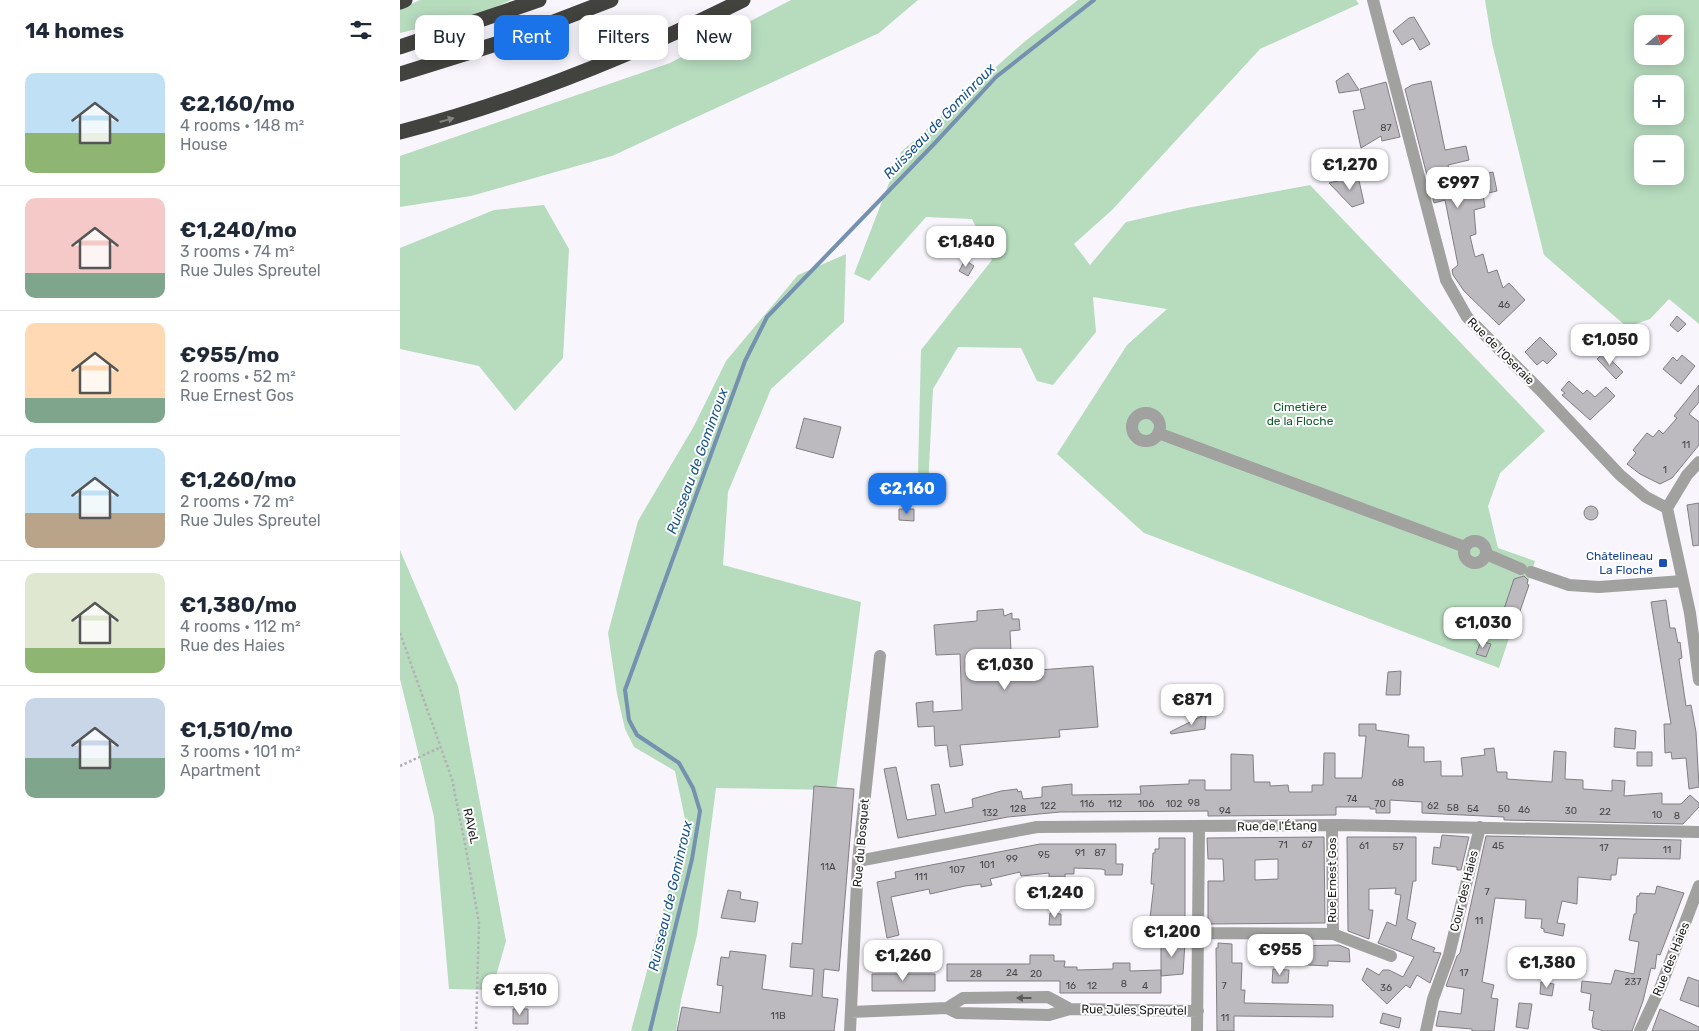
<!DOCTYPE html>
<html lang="en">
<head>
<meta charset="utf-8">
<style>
	body { margin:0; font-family:Rubik,sans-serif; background:#f2f2f3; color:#1f2937; height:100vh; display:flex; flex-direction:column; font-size:19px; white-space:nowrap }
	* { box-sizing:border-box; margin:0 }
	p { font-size:16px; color:#747a83 }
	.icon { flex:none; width:28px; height:28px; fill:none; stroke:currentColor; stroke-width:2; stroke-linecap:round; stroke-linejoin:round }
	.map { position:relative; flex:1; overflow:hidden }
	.details { display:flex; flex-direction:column; background:#fff; width:400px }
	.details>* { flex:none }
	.banner { position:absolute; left:15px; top:15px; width:475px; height:45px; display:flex; gap:10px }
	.needle { width:32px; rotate:70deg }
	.buttons { position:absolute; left:1234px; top:15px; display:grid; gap:10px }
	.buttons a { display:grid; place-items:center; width:50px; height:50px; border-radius:10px; background:#fff; box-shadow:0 2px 12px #0003; font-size:25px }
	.price { position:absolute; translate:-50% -42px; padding:0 11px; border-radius:10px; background:#fff; color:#222; font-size:16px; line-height:32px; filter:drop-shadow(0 1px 2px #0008) }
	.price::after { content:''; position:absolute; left:50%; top:30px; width:15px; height:11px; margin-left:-8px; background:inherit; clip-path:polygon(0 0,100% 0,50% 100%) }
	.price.on { background:#1a73e8; color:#fff }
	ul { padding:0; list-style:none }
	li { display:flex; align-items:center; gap:15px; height:125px; padding:0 25px }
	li+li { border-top:1px solid #e0e1e3 }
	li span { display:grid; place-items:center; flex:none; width:140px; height:100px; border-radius:10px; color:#555 }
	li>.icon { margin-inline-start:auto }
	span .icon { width:60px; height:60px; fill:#fffc; stroke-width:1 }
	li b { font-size:21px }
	h2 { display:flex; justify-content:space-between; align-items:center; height:60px; padding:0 25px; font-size:21px }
	.chip { padding:0 18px; border-radius:10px; background:#fff; box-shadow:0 2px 12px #0003; font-size:18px; line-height:45px }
	.chip.on { background:#1a73e8; color:#fff }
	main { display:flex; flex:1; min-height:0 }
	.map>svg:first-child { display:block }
	.green { fill:#b6dbbd; fill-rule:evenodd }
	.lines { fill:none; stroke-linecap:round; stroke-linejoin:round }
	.stream { stroke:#7491af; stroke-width:4 }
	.building { fill:#bcbabf; stroke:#817f84; fill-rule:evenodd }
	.path { stroke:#b2b1b5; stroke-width:2.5; stroke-dasharray:2.5 2.5; stroke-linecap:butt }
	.minor { stroke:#a1a19f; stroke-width:12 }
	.highway { stroke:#42433f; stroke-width:15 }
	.oneway { fill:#848582 }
	.oneway2 { fill:#5b5a5a }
	.transit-dot { fill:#1a4fb4; stroke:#fff; stroke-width:2 }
	.labels { text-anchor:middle; stroke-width:4; stroke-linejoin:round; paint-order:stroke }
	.number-label { font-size:10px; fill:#484649 }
	.street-label { font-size:12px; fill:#212022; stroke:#fff }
	.park-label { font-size:12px; fill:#105d2d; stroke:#fff }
	.transit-label { font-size:12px; fill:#164399; stroke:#fff; text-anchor:end }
	.water-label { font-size:14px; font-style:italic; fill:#175488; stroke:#fff }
</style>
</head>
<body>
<main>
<section class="details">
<h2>14 homes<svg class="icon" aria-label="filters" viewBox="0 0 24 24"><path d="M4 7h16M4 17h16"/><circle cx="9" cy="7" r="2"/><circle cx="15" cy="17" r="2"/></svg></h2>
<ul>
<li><span style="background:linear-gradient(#bfe0f5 60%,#8fb573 0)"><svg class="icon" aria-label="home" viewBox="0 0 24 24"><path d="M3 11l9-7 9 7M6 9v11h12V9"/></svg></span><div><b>€2,160/mo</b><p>4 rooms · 148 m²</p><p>House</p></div></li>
<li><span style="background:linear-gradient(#f6c9c9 75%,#7fa58c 0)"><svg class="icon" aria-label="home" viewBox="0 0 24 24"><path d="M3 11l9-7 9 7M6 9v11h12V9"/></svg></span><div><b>€1,240/mo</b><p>3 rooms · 74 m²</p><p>Rue Jules Spreutel</p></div></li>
<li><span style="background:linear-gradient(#ffd9b3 75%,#7fa58c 0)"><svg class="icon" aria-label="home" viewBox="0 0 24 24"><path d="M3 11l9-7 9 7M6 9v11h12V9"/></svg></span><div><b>€955/mo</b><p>2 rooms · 52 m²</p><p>Rue Ernest Gos</p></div></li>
<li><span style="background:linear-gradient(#bfe0f5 65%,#b9a48a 0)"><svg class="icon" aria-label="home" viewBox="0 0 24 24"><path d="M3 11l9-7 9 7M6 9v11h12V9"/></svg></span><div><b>€1,260/mo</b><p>2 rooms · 72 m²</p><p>Rue Jules Spreutel</p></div></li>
<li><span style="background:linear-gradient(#dfe7d0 75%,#8fb573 0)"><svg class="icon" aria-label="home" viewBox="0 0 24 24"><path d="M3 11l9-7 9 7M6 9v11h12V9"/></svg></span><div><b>€1,380/mo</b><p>4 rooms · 112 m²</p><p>Rue des Haies</p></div></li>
<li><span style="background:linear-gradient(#c9d6e8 60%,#7fa58c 0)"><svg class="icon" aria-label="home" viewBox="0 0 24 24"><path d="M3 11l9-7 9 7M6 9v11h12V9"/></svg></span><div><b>€1,510/mo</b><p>3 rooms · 101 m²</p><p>Apartment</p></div></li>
</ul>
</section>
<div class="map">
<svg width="1299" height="1031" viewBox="0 0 1299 1031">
	<rect width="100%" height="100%" fill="#f8f6fc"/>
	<path class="green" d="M20,0H111L82,13L0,33V9Z
		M391,0H518L479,33L212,156L71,196L0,207V156L270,63Z
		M678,0H956L959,4L860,49L712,210L674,244L690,265L726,222L787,208L910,185L1145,431L1100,473L1088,506L1098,548L1135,561L1099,668L744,533L657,454L727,345L767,309L693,297L696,332L653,385L637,381L621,348L558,347L533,389L528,487L518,472L521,350L592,260L572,219L526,217L469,281L454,274L501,152L624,42Z
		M1085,0H1299V324L1269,299L1250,319L1227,327L1144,255L1092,43ZM1242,24H1275V56H1242ZM1242,84H1275V116H1242ZM1242,144H1275V176H1242Z
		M144,205L169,249L163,358L115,411L79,366L0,349V248L94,210Z
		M446,254L444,322L371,389L328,492L323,565L461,602L436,790L316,788L297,935L281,1000L276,1031H231L286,824L275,771L234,747L225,729L217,694L208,633L238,521L294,426L326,361L398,275Z
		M0,550L58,686L106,941L92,990L49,989L34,817L0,679Z"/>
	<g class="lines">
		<path class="stream" d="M250,1031L292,859L300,811L293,788L279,763L237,735L229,720L225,690L345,361L367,317L534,144L596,77L694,0"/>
	</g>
	<path class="building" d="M1014,17L1030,44L1020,50L1013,38L1002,45L993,31L1009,18Z
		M948,73L959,90L939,93L936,81Z
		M1031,81L1045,150L1066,146L1069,160L1048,165L1055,200L1083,194L1085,207L1074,210L1076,234L1070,236L1075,257L1083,254L1088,273L1097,270L1103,288L1109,283L1125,300L1099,325L1064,291L1053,275L1052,270L1058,265L1045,200L1034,203L1005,89L1012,85Z
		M986,82L1000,137L982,141L981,136L961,148L953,111L965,109L960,89Z
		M1093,172L1097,191L1084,194L1080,175Z
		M958,176L964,203L952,207L929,183Z
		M565,260L574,266L568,276L559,271Z
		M1277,316L1286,324L1278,332L1270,325Z
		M1140,337L1157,354L1147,364L1143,360L1137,365L1125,352Z
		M1204,353L1223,372L1216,379L1197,359Z
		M1282,355L1295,366L1281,384L1263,369L1273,357L1277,361Z
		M1169,381L1183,394L1187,390L1195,397L1206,387L1215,396L1190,420L1162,395L1165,393L1161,390Z
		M1299,385V402L1289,414L1299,422V445L1272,478L1260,484L1240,474L1227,464L1236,453L1233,450L1247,433L1253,437L1259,430L1263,434L1277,418L1274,416Z
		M404,418L441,427L433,458L396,448Z
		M1299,503V545L1293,546L1287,505Z
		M1184 513a7 7 0 1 1 14 0a7 7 0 1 1-14 0Z
		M499,509H514V521L499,520Z
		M1124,576L1128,580L1127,584L1129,585L1119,614L1104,609L1114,579Z
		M1266,600L1270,628H1275L1278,643L1280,642L1282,658L1279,659L1286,706L1291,705L1296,732L1299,787L1289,789L1286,758L1272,759L1271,752L1265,753L1264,724H1271L1251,602Z
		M603,609L604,616L612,613V619H619L620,630L610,631L612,672L693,666L698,727L659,730L660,737L560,745L563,765L550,767L547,745L535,746L534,726L518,727L516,703L533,701V712L562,710L560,654L536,655L534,625L577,621V611Z
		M1081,641L1091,644L1086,657L1076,654Z
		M1001,671L1000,695H986L988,672Z
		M806,714L805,729L771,734L770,732Z
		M959,724H976V730L1009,735L1008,747H1024V762L1041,761V776H1063L1061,758L1085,755L1084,749L1094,748L1097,772H1107V779L1152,782L1154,751L1166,752L1165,779L1183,780V789L1212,791V780L1225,781L1224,796L1262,793V804H1281L1290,795L1299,803V807L1283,824L1104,820V817L1022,813V802L990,800V813H976V809H970V807H936V815L808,816V811L660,812L608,817L498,838L484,769L496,767L507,820L536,815L531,785L539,784L545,813L573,807L572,799L601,791L617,789L618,792L621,791L623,799L633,798L642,797V787L672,784V795L741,794L740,786L789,784V780H805V790H831V754L853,755L854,782H870V786L888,785L889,792H912V785H923L924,753H935V778H962L966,736H959Z
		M1215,728L1236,731L1235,749L1214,747Z
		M1237,752H1252V766H1237Z
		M414,786L454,789L439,971L424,969L422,997L438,999L434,1031H277L282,1007L320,1013L323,986L317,985L321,957L329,958L330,951L366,955L362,989L412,996L414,969L390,967L392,943L402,944Z
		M1042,835L1069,837L1061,870H1057V867L1032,864L1034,847L1040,848Z
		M1086,836L1281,840L1280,859L1218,858L1216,875H1211V880L1178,877L1177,904L1162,901L1157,923L1165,924L1163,936L1144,932V929L1141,928L1142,919L1125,918L1126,900L1095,898L1082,982L1094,985L1091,998L1098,999L1094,1031H1072V1029L1036,1026L1039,1011L1061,1014L1064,989L1046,986L1057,956L1060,953Z
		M924,837L925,923L808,924V881H824L823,859H808L807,838ZM878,859V879L855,880V860Z
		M947,837H1016V881H1013L1007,919L1016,923L1011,939L1035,948L1033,952L1041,953L1030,983L1017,975L1010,988L1006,985L987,1004L962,980L967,968L979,975L983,970H989L1003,977L1014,957L978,943L987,922L996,926L1001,895L995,894L996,888L969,889V910H973L969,939L948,931Z
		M759,838H785V924H754V918H750L754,884H751L753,853H755V849H759Z
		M640,844H716V864H723L722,875H705V870L701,869L674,868V874H665V877H649V873L621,876L620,872L590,879L592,885L581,887V884L565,886L530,894L529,889L491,897L499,935L487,938L477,882L496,878L495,872Z
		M1257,886L1284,893L1260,955L1257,954L1255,969L1251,968L1243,1001L1232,1031H1204L1193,1028L1192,1021L1194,1011L1189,1010L1191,994L1181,992L1182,981L1211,984L1215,970L1234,974L1239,942L1229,940L1234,914H1236L1237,896H1239L1240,893L1255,894Z
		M328,890L341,892L340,899L358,902L355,922L321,918Z
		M650,913L661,914V925H649Z
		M761,941L785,942L783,974L761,976Z
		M818,943L832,944V963H842L841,990H845L844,1003L933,1005V1017L834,1016V1031H817L816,948H818Z
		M939,945L949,949L950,962L928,961V966L890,964L892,946Z
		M630,955H654V961H665L664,967H677V970L713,969V963H730V971L761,970V993H660V981H547V964H630Z
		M873,969L889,970L888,983H872Z
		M472,974H535V991H472Z
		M1288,977L1299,981V1007L1280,1000Z
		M1141,982L1154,984L1152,996L1140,994Z
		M1119,1003L1132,1004L1128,1029L1116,1027Z
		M113,1009H128V1024H113Z
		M1260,1009L1299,1027V1031H1252Z
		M983,1013L1001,1018L999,1028L980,1023Z"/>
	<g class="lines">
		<path class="path" d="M0,633L52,779L66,849L79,923L76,1031
			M0,766L41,747"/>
		<path class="minor" d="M973,0L1046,280L1067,317L1140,390L1220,475L1246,497L1267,508
			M732 427a14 14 0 1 1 28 0a14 14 0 1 1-28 0Z
			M758,433L1065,547
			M1267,508L1290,613L1299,680
			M1267,508L1287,475L1299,462
			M1064 552a11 11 0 1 1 22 0a11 11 0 1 1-22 0Z
			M1086,554L1121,569
			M1131,572L1169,585L1199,587L1283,581
			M932,825L933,934
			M458,861L637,827L940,825L1299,832
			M798,933L933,934L991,956
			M547,1008L557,1013L649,1015L670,1009L798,1011
			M451,1012L547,1008L563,998L648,997L670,1009
			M450,1031L458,861L480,656
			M797,1031L799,828
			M1026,1031L1033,999L1049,955L1080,827
			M1240,1031L1261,986L1299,886"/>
		<path class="highway" d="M0,2L5,0
			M0,47L139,0
			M0,74L96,44L211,0
			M0,132C119,101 233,55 343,0"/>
	</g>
	<defs><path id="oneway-solid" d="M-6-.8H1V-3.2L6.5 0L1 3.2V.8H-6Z" transform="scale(1.25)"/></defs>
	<use class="oneway" href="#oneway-solid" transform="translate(47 120) rotate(-16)"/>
	<use class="oneway2" href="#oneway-solid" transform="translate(624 998) rotate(180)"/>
	<rect class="transit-dot" x="1258" y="558" width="10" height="10" rx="2.5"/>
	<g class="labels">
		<g class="number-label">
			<text x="986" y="131">87</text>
			<text x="1104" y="308">46</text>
			<text x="1286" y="448">11</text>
			<text x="1265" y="473">1</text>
			<text x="998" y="786">68</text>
			<text x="952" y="802">74</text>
			<text x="794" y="806">98</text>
			<text x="687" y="807">116</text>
			<text x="715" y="807">112</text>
			<text x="746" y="807">106</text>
			<text x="774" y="807">102</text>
			<text x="980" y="807">70</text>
			<text x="648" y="809">122</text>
			<text x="1033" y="809">62</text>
			<text x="1053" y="811">58</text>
			<text x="618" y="812">128</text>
			<text x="1073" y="812">54</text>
			<text x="1104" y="812">50</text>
			<text x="1124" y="813">46</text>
			<text x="825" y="814">94</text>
			<text x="1171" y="814">30</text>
			<text x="1205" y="815">22</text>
			<text x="590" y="816">132</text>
			<text x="1257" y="818">10</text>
			<text x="1277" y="819">8</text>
			<text x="883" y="848">71</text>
			<text x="907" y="848">67</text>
			<text x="964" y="849">61</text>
			<text x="1098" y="849">45</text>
			<text x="998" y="850">57</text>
			<text x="1204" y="851">17</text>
			<text x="1267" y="853">11</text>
			<text x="680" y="856">91</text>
			<text x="700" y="856">87</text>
			<text x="644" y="858">95</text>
			<text x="612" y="862">99</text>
			<text x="587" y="868">101</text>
			<text x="428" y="870">11A</text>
			<text x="557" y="873">107</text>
			<text x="521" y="880">111</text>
			<text x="1087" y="895">7</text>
			<text x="1079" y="924">11</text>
			<text x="612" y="976">24</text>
			<text x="1064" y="976">17</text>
			<text x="576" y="977">28</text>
			<text x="636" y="977">20</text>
			<text x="1233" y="985">237</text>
			<text x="724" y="987">8</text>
			<text x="671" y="989">16</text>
			<text x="692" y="989">12</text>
			<text x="745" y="989">4</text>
			<text x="824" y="989">7</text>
			<text x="986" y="991">36</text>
			<text x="378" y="1019">11B</text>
			<text x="825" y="1021">11</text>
		</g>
		<g class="street-label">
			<text transform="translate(1101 351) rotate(45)" y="4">Rue de l'Oseraie</text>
			<text transform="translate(71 826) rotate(78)" y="4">RAVeL</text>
			<text transform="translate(877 826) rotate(-1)" y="4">Rue de l'Étang</text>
			<text transform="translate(461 843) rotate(-85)" y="4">Rue du Bosquet</text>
			<text transform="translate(932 880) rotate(-90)" y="4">Rue Ernest Gos</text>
			<text transform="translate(1064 891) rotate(-76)" y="4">Cour des Haies</text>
			<text transform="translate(1271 959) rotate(-68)" y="4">Rue des Haies</text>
			<text transform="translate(734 1010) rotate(1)" y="4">Rue Jules Spreutel</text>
		</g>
		<g class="park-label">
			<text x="900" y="411">Cimetière<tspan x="900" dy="14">de la Floche</tspan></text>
		</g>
		<g class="transit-label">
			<text x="1253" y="560">Châtelineau<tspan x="1253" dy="14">La Floche</tspan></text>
		</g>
		<g class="water-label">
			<text transform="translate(539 121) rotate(-46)" y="5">Ruisseau de Gominroux</text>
			<text transform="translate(297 461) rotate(-70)" y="5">Ruisseau de Gominroux</text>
			<text transform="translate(270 896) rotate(-77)" y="5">Ruisseau de Gominroux</text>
		</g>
	</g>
</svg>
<div class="buttons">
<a><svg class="needle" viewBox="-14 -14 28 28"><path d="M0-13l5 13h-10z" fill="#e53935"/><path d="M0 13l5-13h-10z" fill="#747a83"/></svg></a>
<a>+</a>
<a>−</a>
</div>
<b class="price" style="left:950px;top:191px">€1,270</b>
<b class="price" style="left:1058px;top:209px">€997</b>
<b class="price" style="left:566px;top:268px">€1,840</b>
<b class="price" style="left:1210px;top:366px">€1,050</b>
<b class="price on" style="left:507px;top:515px">€2,160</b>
<b class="price" style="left:1083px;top:649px">€1,030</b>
<b class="price" style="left:605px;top:691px">€1,030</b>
<b class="price" style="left:792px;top:726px">€871</b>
<b class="price" style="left:655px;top:919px">€1,240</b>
<b class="price" style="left:772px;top:958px">€1,200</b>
<b class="price" style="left:880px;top:976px">€955</b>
<b class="price" style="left:503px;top:982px">€1,260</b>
<b class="price" style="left:1147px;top:989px">€1,380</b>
<b class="price" style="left:120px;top:1016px">€1,510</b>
<div class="banner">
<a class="chip">Buy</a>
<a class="chip on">Rent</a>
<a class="chip">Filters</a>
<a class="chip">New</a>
</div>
</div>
</main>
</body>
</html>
